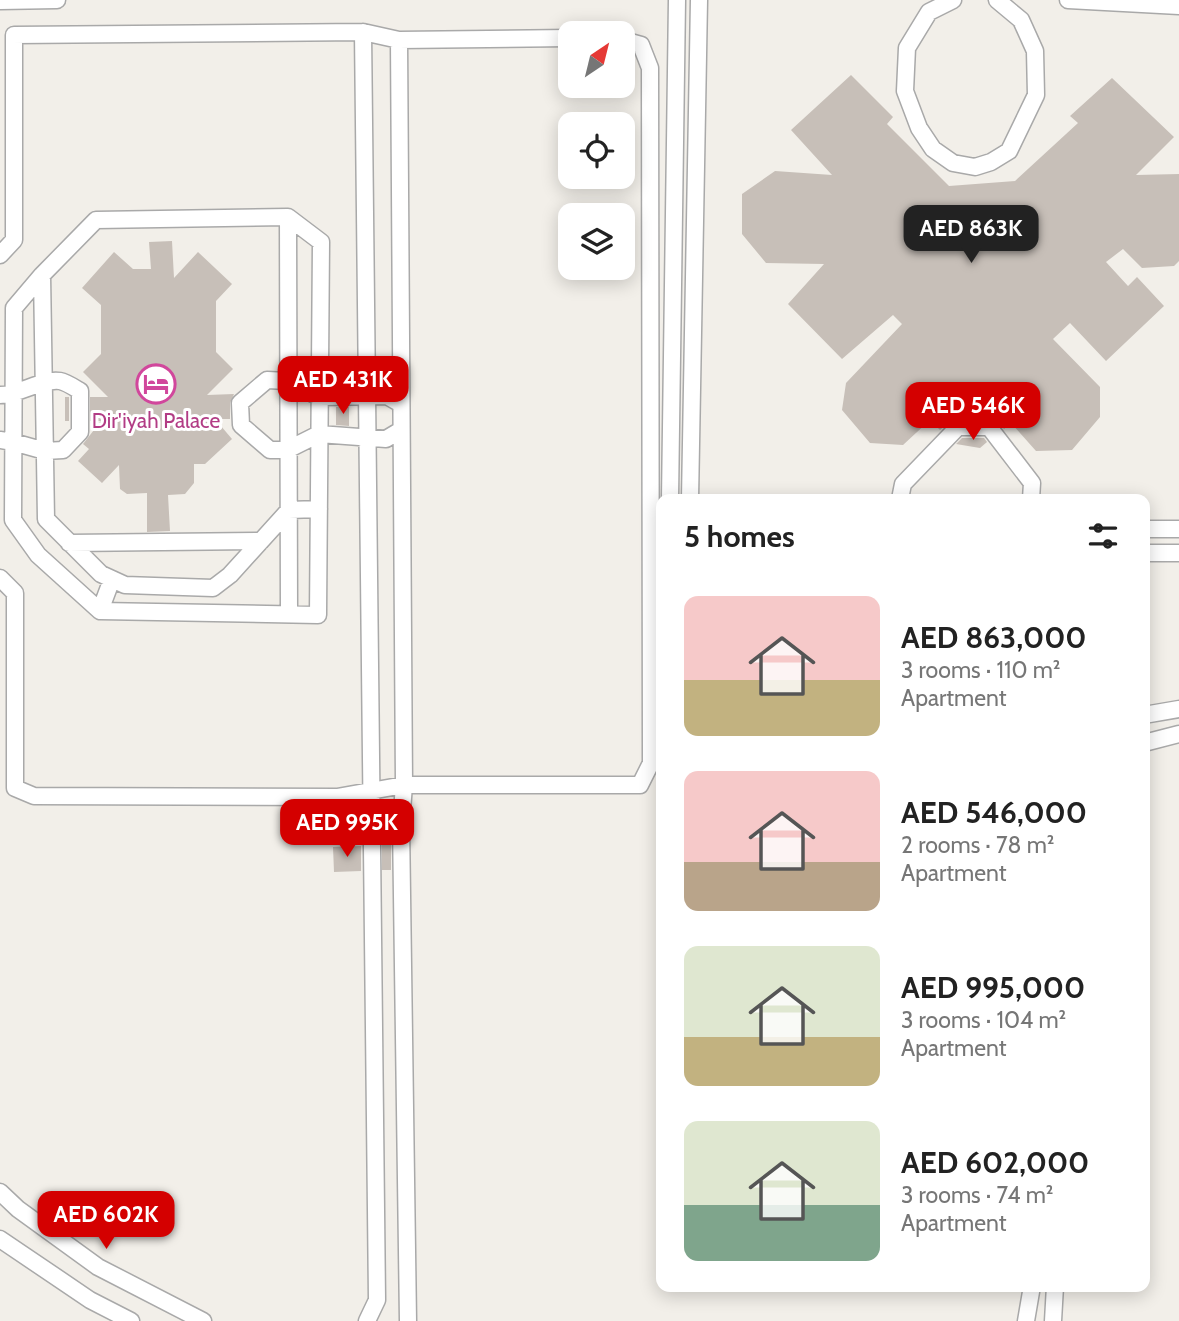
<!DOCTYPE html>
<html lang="en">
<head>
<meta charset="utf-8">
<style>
	body { margin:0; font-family:Cabin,sans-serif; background:#f2f2f2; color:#222; height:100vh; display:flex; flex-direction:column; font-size:26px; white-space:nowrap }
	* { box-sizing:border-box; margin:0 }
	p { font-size:23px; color:#767676 }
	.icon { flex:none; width:38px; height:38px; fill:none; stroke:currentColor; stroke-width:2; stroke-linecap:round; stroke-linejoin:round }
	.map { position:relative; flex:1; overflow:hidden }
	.side { position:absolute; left:656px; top:494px; width:494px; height:798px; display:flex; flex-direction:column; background:#fff; border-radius:14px; box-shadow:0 4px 18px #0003 }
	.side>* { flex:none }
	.needle { width:46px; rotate:35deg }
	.buttons { position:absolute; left:558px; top:21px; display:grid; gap:14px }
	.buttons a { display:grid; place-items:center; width:77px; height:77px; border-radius:14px; background:#fff; box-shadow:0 4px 18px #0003; font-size:35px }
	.price { position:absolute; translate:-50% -60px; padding:0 16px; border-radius:14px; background:#d40000; color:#fff; font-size:23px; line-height:46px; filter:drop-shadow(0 2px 4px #0008) }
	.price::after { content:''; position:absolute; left:50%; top:42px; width:21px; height:16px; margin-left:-10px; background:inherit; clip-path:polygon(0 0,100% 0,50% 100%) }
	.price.selected { background:#222; color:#fff }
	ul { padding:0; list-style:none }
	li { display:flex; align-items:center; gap:21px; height:175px; padding:0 28px }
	li span { display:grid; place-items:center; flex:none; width:196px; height:140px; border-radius:14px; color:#555 }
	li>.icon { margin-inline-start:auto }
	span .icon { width:84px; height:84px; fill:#fffc; stroke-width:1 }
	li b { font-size:30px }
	h2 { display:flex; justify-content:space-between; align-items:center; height:84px; padding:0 28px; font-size:30px }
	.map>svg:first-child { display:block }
	.building { fill:#c7bfb8 }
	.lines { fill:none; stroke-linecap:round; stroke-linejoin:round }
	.minor-casing { stroke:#a9a9a9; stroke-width:19 }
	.minor { stroke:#fff; stroke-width:16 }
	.labels { text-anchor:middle; stroke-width:6; stroke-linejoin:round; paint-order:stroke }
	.hotel-label { font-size:21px; fill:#b23c85; stroke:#fff }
</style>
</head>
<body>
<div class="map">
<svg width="1179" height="1321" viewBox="0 0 1179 1321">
	<rect width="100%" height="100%" fill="#f2efe9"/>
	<path class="building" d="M851,75L893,117L887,124L949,186L1015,181L1078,123L1070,116L1112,78L1174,137L1136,175L1179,174V261L1174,266L1142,268L1123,249L1106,262L1128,286L1137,277L1164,306L1106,361L1070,323L1053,339L1100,387V417L1072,450L1036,451L1011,423L1004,429L997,420L989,416L954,417L940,430L930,420L903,445L870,443L842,410L846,383L902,324L893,315L842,359L788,304L824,264L766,263L742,234V194L775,171L832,175L791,130Z
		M172,241L174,278L198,252L232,284L216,301V352L233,369L207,395L234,394L230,403V419H215L232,439L205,464H194V483L185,494L168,495L170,531L147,532V493L127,494L120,489L119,465L102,483L78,461L89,449L83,444L101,421H90V397H108L83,372L101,354V305L82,288L114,252L133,269H151L149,242Z
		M336,371H349V386H336Z
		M65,397H69V421H65Z
		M336,407H349V426L336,425Z
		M962,438H984L987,442L980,448L956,444Z
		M382,845H391V870H382Z
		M361,846V871L334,872L333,847Z"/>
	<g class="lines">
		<g class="minor-casing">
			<path id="minor" d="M953,0L929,12L907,48L905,91L919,128L933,149L953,163L975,167L991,162L1009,151L1036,95L1035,51L1021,20L997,0
				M1068,0L1179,6
				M0,1L57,0
				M363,32C368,454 371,877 377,1300L367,1321
				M399,40L404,785L401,824L408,1321
				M288,217L321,242L318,615L100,611L38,555L13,520L14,308L42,275L96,220Z
				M288,217L289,614
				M0,255L14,240V35L363,32L399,40L570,38
				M42,275L46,519L101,574L125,585L213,588L230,575L289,510L319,509
				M0,395C20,395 42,378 60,381C66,382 75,388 80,391V432L63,450L45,451L13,442L0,440
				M401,404L387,396L319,397L287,381L267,380L240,403L241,425L270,450H287L319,434L386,439L401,430
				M670,499L677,0
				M690,499L699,0
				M900,499L903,484L958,427H989L1032,483L1031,499
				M1144,529H1179
				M69,543L261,541
				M1144,553H1179
				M0,578L15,593V788L34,796L337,797L404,785H640L651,763L650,68L641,45L623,40
				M100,611L112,579
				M1144,715L1179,709
				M1144,743L1179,734
				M0,1192L18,1209L98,1267L203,1321
				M0,1239L90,1300L131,1321
				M1026,1321L1032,1286
				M1053,1321L1055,1286"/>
		</g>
		<use href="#minor" class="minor"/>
	</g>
	<defs>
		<g id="hotel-ring" transform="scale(2.0125)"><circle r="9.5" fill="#fff" stroke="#d1479c" stroke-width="1.5"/><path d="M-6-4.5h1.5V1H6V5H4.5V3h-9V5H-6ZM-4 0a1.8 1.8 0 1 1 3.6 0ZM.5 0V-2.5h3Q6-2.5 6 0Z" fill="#d1479c"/></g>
	</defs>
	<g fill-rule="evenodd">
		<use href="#hotel-ring" x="156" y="384"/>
	</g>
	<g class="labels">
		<g class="hotel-label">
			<text x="156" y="428">Dir'iyah Palace</text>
		</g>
	</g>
</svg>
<div class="buttons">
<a><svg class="needle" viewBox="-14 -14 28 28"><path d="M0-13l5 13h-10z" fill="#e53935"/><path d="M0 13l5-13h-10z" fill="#767676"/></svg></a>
<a><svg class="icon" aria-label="locate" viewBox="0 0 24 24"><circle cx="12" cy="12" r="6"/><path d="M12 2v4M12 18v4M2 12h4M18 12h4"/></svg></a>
<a><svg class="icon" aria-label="layers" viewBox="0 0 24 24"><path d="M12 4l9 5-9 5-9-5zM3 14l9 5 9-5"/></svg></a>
</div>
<b class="price selected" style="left:971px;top:265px">AED 863K</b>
<b class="price" style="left:343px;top:416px">AED 431K</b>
<b class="price" style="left:973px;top:442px">AED 546K</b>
<b class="price" style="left:347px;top:859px">AED 995K</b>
<b class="price" style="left:106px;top:1251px">AED 602K</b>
<section class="side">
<h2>5 homes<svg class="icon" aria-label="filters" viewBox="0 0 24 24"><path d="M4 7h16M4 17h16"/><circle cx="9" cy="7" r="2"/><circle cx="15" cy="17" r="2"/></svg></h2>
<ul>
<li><span style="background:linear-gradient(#f6c9c9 60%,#c2b280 0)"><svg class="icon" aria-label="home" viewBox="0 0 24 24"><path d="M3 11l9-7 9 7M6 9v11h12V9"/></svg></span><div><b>AED 863,000</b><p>3 rooms · 110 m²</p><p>Apartment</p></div></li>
<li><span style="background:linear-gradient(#f6c9c9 65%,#b9a48a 0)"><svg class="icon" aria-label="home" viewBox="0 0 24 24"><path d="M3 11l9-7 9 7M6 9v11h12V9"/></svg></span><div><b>AED 546,000</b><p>2 rooms · 78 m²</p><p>Apartment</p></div></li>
<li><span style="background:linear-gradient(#dfe7d0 65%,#c2b280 0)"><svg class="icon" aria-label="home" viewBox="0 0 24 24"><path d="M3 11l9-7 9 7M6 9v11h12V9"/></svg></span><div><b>AED 995,000</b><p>3 rooms · 104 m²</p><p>Apartment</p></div></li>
<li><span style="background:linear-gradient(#dfe7d0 60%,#7fa58c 0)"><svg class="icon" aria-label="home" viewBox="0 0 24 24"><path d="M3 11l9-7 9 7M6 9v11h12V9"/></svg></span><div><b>AED 602,000</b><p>3 rooms · 74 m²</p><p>Apartment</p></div></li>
</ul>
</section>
</div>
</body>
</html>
